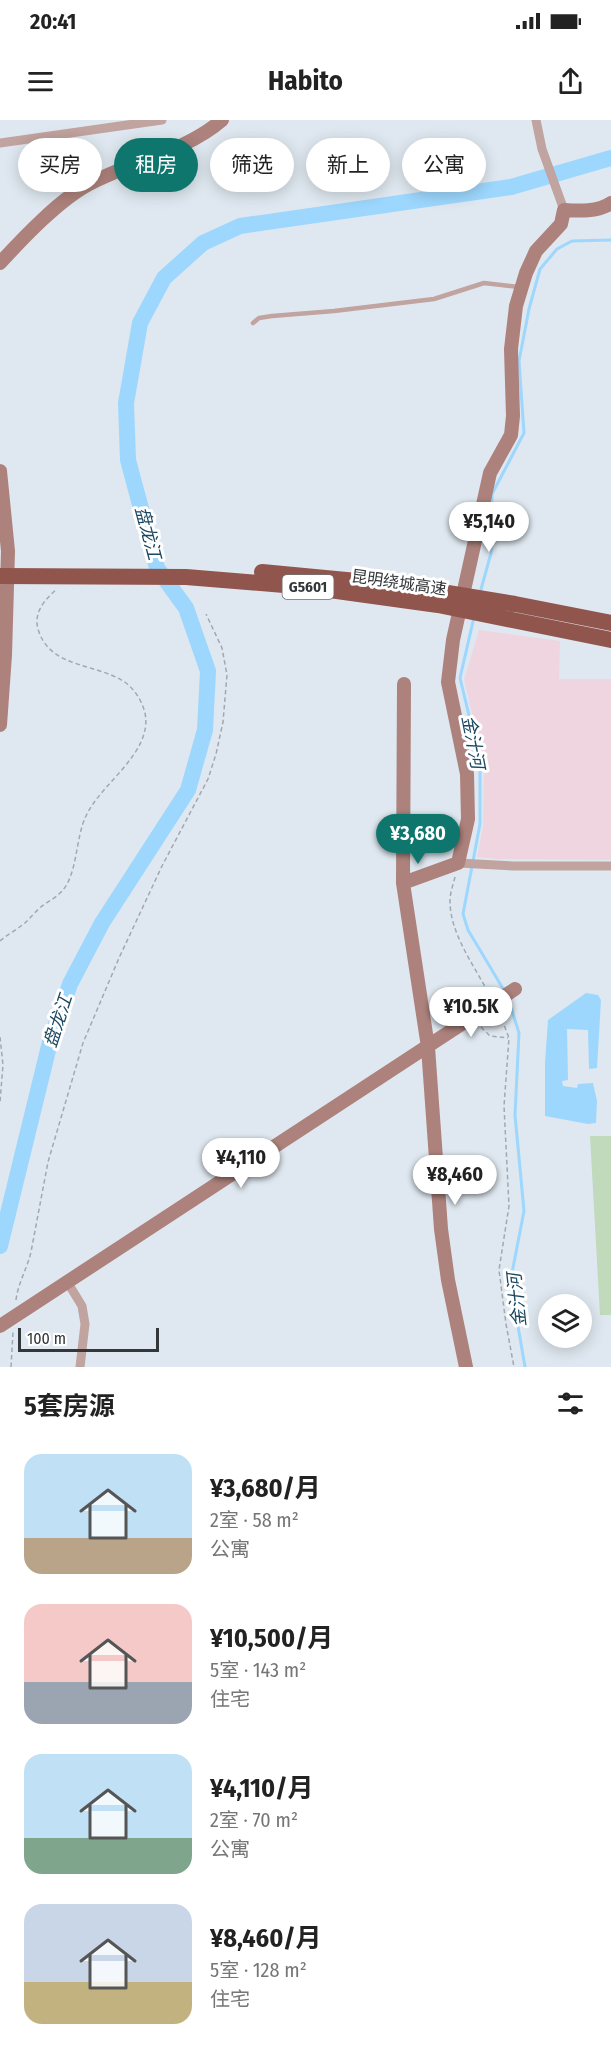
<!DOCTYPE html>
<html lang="zh">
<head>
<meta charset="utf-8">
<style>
	body { margin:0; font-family:"Fira Sans Condensed","Noto Sans SC",sans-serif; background:#f2f2f2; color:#222; height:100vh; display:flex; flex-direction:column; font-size:22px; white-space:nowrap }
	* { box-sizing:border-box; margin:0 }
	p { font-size:20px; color:#767676 }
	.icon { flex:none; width:33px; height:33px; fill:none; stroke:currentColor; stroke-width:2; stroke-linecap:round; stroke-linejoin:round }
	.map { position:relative; height:1247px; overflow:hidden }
	.sheet { display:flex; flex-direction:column; background:#fff; flex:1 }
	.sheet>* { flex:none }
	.banner { position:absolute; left:18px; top:18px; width:576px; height:54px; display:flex; gap:12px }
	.tools { position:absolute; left:538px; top:1174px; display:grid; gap:12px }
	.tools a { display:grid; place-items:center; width:54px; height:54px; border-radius:50%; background:#fff; box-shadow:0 3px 15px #0003; font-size:30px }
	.scale { position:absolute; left:18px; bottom:15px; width:141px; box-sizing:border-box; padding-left:6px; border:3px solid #34373a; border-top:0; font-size:16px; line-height:21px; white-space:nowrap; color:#34373a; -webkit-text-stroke:4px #fff; paint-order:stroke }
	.price { position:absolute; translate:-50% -51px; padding:0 14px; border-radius:21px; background:#fff; color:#222; font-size:20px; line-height:39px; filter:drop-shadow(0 2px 3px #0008) }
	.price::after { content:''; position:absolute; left:50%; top:36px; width:18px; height:14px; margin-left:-9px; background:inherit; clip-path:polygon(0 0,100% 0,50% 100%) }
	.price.on { background:#0f766e; color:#fff }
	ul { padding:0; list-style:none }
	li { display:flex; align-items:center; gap:18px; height:150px; padding:0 24px }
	li span { display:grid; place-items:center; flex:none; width:168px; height:120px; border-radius:18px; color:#555 }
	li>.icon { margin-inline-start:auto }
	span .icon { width:72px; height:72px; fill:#fffc; stroke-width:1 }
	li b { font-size:26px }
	h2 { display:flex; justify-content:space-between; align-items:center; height:72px; padding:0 24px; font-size:26px }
	.pill { padding:0 21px; border-radius:27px; background:#fff; box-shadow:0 3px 15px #0003; font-size:21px; line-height:54px }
	.pill.on { background:#0f766e; color:#fff }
	.status { display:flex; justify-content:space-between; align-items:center; height:42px; padding:0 30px; background:#fff; direction:ltr }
	.status svg { height:16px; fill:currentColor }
	header { display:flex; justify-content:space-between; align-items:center; height:78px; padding:0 24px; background:#fff; font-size:27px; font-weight:700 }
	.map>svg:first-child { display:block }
	.education { fill:#eed5df }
	.green { fill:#c0dabb }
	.water { fill:#9dd7fd }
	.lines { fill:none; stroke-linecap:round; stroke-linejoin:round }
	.stream { stroke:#9dd7fd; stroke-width:3 }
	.river { stroke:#9dd7fd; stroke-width:16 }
	.path { stroke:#a2a8af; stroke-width:1.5; stroke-dasharray:4.5 3; stroke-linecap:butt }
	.lane { stroke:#c1a39f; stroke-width:4.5 }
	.street { stroke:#c1a39f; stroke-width:9 }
	.secondary { stroke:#ad827c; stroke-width:14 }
	.highway { stroke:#90554d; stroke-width:16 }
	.labels { text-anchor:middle; stroke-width:6; stroke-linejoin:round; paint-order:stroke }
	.shield { fill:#fff; stroke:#717375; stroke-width:1.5 }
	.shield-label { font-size:15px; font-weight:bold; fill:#34373a }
	.street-label { font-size:16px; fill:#34373a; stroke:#fff }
	.water-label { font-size:18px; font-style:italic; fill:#1b4761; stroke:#fff }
</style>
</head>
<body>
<div class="status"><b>20:41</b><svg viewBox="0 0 49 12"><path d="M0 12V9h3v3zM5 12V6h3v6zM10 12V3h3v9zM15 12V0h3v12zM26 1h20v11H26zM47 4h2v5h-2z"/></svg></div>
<header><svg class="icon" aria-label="menu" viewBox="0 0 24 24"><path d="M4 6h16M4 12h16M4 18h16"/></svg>Habito<svg class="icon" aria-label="share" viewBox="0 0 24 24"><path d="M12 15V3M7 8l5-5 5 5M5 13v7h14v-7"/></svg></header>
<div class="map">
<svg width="611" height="1247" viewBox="0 0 611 1247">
	<rect width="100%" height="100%" fill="#dfe8f0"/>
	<path class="education" d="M479,510L560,521L559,559H611V740L497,739L477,737L483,706L484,644L464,560Z"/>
	<path class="green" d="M590,1016H611V1195H600Z"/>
	<path class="water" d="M586,873L598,875L601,880L597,948L589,949L588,910L567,909L568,960L562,961L563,966L577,968L578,964L593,963L597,981L596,1003L588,1004L545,996V943L548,900Z"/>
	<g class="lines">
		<path class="stream" d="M480,473L491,433L492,374L524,313L519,241L529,189L540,149L557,129L572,121L611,120
			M474,497L460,558L480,641V704L463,794L468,810L505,872
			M508,878L519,913L515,995L524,1091L512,1153L513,1177L525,1247"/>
		<path class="river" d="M0,1126L50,922L70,864L102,803L188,670L205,610L208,551L186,488L157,448L128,340L126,283L140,203L164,158L203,123L240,106L511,67L611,38"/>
		<path class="path" d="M455,757C453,765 450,773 450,781C450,813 473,844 488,872
			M0,821C8,814 18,809 26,802C31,797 36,791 42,786C48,782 55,778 60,773C78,757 75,718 86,696C101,663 153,633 145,593C142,581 135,570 126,563C98,543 52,549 39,512C32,494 44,480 57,469
			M499,892L509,918L504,986L509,1086L499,1150L506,1204L514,1247
			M481,907L490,916L508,918
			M0,917L3,945L0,982
			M16,1180C18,1163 27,1149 31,1132L48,1042L83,923L119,838L162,746L208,659L216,634L223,602L227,555L222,528L206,494
			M11,1247L13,1212"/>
		<path class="lane" d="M253,203L259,198L272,196L334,191L434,179L484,163L519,167"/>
		<path class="street" d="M536,0L542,29L564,90
			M0,23L162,0
			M458,743L514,746H611
			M68,1163L82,1186L85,1204L80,1247"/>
		<path class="secondary" d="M0,143C24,117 59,80 89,64C132,41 185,32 222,0
			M0,351L8,431L5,535L0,605
			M404,564L403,763L428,927L441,1109L448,1160L466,1247
			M403,763L458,743L468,699L467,654L448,562L453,520L490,353L511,315L513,296L511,229L516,186L526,153L536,131L561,104L564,90C579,91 598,92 611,83
			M0,1206L515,869"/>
		<path class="highway" d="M262,452L399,465L515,484L611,503
			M0,456L186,457L308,467L438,485L611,520"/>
	</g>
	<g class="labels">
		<rect class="shield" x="282.5" y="455" width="51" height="24" rx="4.5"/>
		<g class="shield-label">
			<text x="308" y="472">G5601</text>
		</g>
		<g class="street-label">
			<text transform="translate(399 462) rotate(8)" y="6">昆明绕城高速</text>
		</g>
		<g class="water-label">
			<text transform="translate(148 413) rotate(75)" y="6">盘龙江</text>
			<text transform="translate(473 622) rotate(79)" y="6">金汁河</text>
			<text transform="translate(58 901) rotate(-72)" y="6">盘龙江</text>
			<text transform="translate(517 1180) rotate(-96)" y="6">金汁河</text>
		</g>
	</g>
</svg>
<div class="tools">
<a><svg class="icon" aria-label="layers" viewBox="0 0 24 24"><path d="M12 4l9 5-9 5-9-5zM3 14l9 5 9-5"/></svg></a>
</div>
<div class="scale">100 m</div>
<b class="price" style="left:489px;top:433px">¥5,140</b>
<b class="price on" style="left:418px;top:745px">¥3,680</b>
<b class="price" style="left:471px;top:918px">¥10.5K</b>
<b class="price" style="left:241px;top:1069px">¥4,110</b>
<b class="price" style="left:455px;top:1086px">¥8,460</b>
<div class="banner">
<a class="pill">买房</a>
<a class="pill on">租房</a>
<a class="pill">筛选</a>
<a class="pill">新上</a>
<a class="pill">公寓</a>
</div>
</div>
<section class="sheet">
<h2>5套房源<svg class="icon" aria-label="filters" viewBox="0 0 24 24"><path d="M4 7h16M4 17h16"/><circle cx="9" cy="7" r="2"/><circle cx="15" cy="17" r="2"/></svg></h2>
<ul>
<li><span style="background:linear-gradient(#bfe0f5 70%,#b9a48a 0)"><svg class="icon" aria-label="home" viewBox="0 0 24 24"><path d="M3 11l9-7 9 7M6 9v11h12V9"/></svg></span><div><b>¥3,680/月</b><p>2室 · 58 m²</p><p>公寓</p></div></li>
<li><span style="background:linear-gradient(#f6c9c9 65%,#9aa5b1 0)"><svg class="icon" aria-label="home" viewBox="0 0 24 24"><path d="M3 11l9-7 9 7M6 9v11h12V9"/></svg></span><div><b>¥10,500/月</b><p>5室 · 143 m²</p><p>住宅</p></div></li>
<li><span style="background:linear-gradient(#bfe0f5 70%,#7fa58c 0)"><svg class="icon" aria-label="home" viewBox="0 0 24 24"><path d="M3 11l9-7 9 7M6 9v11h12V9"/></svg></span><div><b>¥4,110/月</b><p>2室 · 70 m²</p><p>公寓</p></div></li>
<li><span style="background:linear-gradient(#c9d6e8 65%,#c2b280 0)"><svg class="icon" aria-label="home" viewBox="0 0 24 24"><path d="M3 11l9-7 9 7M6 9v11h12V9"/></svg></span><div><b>¥8,460/月</b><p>5室 · 128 m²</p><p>住宅</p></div></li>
</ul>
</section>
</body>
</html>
